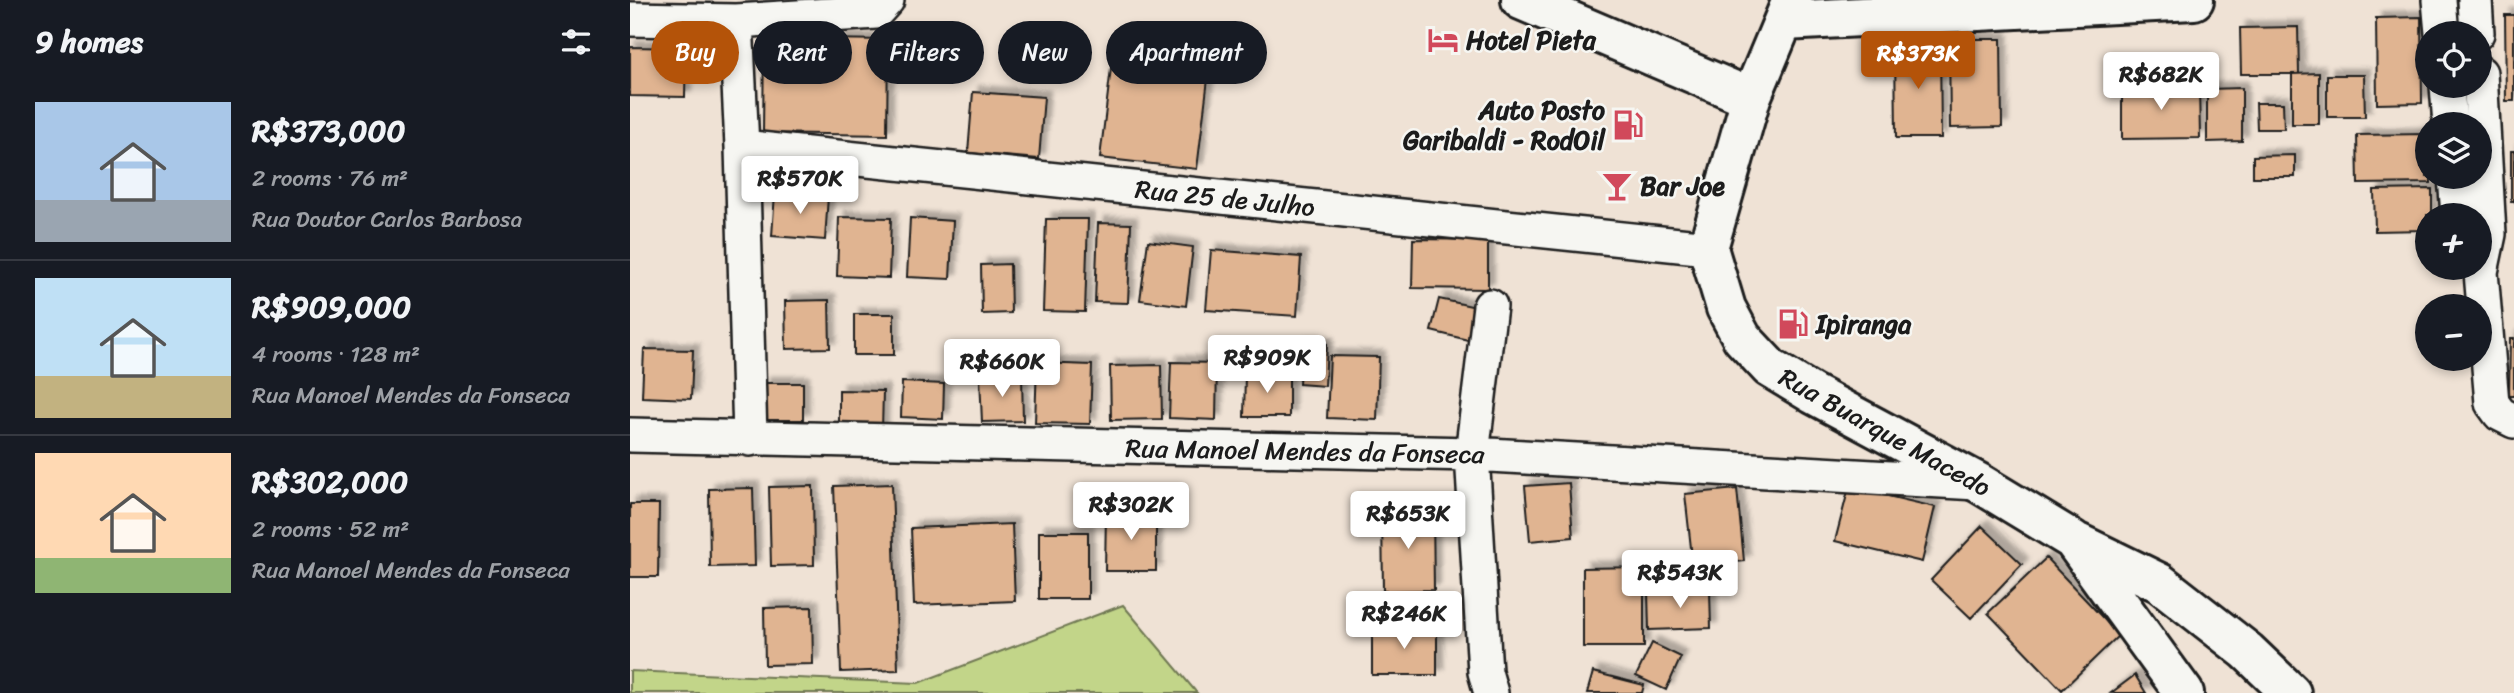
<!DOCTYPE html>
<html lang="en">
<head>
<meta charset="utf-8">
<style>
	body { margin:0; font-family:Sriracha,sans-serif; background:#20242c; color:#f1f3f6; height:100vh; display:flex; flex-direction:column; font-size:26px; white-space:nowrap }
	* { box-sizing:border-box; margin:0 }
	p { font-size:23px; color:#9ea1a6 }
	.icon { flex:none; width:38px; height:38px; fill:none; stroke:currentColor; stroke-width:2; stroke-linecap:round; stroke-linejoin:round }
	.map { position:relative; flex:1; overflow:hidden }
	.sheet { display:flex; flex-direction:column; background:#171b24; width:630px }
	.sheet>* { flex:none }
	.banner { position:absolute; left:21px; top:21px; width:665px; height:63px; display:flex; gap:14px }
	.tools { position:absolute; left:1785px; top:21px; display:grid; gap:14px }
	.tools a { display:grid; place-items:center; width:77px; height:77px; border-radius:50%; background:#171b24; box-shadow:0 4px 10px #0003; font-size:35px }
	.price { position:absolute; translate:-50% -60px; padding:0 16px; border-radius:7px; background:#fff; color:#222; font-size:23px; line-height:46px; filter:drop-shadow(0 2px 4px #0008) }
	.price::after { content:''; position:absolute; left:50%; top:42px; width:21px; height:16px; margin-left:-10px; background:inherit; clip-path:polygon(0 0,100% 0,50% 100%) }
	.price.active { background:#b45309; color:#fff }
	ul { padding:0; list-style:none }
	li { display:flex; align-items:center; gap:21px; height:175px; padding:0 35px }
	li+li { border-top:2px solid #363941 }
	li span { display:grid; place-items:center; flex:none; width:196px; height:140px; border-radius:0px; color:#555 }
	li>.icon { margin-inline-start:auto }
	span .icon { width:84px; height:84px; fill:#fffc; stroke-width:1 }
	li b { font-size:30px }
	h2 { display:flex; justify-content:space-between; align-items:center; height:84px; padding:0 35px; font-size:30px }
	.tag { padding:0 24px; border-radius:32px; background:#171b24; box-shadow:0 4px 10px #0003; font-size:24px; line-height:63px }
	.tag.active { background:#b45309; color:#fff }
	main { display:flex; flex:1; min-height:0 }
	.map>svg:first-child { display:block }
	.green { fill:#c2d589; stroke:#6f7852; stroke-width:2 }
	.building { fill:#e0b491; stroke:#1c1c1c; stroke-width:2; filter:url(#shadow) }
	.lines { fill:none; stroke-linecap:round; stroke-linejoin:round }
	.minor-casing { stroke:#1c1c1c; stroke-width:38 }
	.tertiary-casing { stroke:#1c1c1c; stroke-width:44 }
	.secondary-casing { stroke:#1c1c1c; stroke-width:44 }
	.minor { stroke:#f6f6f2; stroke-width:33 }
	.tertiary { stroke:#f6f6f2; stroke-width:38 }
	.secondary { stroke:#f6f6f2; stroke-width:38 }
	.labels { text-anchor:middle; stroke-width:5; stroke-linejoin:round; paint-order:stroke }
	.poi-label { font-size:26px; font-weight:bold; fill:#1c1c1c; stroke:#f6f6f2; text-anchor:start }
	.street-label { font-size:26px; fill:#1c1c1c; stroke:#f6f6f2 }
</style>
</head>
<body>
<main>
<section class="sheet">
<h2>9 homes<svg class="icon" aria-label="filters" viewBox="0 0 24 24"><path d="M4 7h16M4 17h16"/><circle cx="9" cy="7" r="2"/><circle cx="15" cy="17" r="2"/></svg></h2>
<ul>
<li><span style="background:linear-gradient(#a9c7e8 70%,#9aa5b1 0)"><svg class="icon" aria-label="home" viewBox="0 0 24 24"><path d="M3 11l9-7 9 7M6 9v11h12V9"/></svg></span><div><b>R$373,000</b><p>2 rooms · 76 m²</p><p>Rua Doutor Carlos Barbosa</p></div></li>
<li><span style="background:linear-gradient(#bfe0f5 70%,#c2b280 0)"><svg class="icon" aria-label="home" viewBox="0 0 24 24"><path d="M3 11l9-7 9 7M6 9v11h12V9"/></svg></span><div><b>R$909,000</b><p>4 rooms · 128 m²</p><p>Rua Manoel Mendes da Fonseca</p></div></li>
<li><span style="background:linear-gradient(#ffd9b3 75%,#8fb573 0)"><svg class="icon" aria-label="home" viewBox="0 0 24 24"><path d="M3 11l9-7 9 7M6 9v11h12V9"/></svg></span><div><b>R$302,000</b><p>2 rooms · 52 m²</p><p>Rua Manoel Mendes da Fonseca</p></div></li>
</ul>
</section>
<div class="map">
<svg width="1884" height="693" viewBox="0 0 1884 693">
	<defs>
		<filter id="shadow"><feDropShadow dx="6" dy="-6" stdDeviation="2" flood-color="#0004"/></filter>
	</defs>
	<rect width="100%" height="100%" fill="#efe2d5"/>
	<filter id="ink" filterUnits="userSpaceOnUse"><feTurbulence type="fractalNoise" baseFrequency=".0143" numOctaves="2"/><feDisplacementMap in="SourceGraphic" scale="14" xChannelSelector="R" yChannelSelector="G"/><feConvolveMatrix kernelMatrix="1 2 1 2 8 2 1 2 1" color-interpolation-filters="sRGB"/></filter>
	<g filter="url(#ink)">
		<path class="green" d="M493,605L567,693H0V671L288,683Z"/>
		<path class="building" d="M1875,15H1884V101H1876Z
			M1791,17L1792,103L1747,104L1746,18Z
			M1668,27L1669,74H1611L1610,28Z
			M485,35L582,46L567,169L470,158Z
			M134,38L258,40L257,135L133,133Z
			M1319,39H1371L1372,127L1320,128Z
			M1265,44H1310L1311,138H1266Z
			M0,47L56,48L55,97L0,96Z
			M1689,73V124H1662V74Z
			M1697,75H1734L1735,117H1697Z
			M1492,86H1569L1570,138L1492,139Z
			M1612,88V141L1577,142V89Z
			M343,92L414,97L409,159L338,153Z
			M1626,103H1653L1654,129H1627Z
			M1797,134V177H1801V183L1728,184L1727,135Z
			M1881,151H1884V202H1881Z
			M1665,155V177H1623V156Z
			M1802,189V215H1797V230L1745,231L1744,190Z
			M145,193L198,196L195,240L142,236Z
			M209,217L261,218L259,278L207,276Z
			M280,218L323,221L320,279L277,277Z
			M416,219H458L455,312L413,311Z
			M468,223L501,224L498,303L465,302Z
			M783,239L858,240V289L782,288Z
			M518,241L563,247L556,306L510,300Z
			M581,250L671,257L667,316L576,310Z
			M380,264L381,313L352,314L351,265Z
			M809,299L846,307L838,340L801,331Z
			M199,300L200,348L156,349L155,301Z
			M224,314H264V355H224Z
			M1880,338H1884V396H1879Z
			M671,343L697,344L695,386L669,384Z
			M14,349L63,350L61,399L12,397Z
			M700,356L749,357L747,420L697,418Z
			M541,362L587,363L586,420L539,418Z
			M407,363L462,365L460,424L405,423Z
			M531,365L532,419L481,420L480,366Z
			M615,373H659V417H614Z
			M392,376L393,421L352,422L350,377Z
			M272,382L314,384L313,419L271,417Z
			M134,383H173V420H134Z
			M209,390L253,391L252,431L209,430Z
			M939,483L943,537L900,541L895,486Z
			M262,484L268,670L211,672L204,486Z
			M183,486L184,565L141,566L139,487Z
			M1219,487L1305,507L1292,562L1205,541Z
			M123,488L125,566L80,567L79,489Z
			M1107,489L1114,561L1063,566L1055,494Z
			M0,504H29L28,577H0Z
			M803,511L804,590L753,591L752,512Z
			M476,512H526V571H475Z
			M382,524L385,601L284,605L281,528Z
			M1352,526L1392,564L1341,618L1301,580Z
			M409,532H458V599H409Z
			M1416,558L1489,635L1432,690L1358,613Z
			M1014,567V647H953V568Z
			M1080,590L1081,628L1019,630L1018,592Z
			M776,595L777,620L748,621L747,597Z
			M182,607L183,664L135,665L134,608Z
			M742,626L807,627V675H742Z
			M1022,643L1051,657L1036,690L1006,676Z
			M963,672L1014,685L1012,693H957Z
			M1505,675L1516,693H1481Z"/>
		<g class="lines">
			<g class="minor-casing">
				<path id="minor" d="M1809,0L1812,33
					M1845,0L1847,33
					M0,19L106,21L246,12L257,0
					M106,21L112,147L120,439
					M1850,73L1859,234L1851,272L1862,403L1870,414L1884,421
					M1817,86L1820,124
					M112,147L1078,248
					M1825,177L1828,215
					M860,306L842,454L855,672L861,693
					M0,435L842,454L1347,483"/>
			</g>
			<g class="tertiary-casing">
				<path id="tertiary" d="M1154,21L1564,0"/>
			</g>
			<g class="secondary-casing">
				<path id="secondary" d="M891,0L1121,98
					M1162,0L1121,98L1078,248L1096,308L1112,338L1140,368L1183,394L1349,483L1443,540L1554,693
					M1448,543L1530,583L1617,651L1661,693"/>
			</g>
			<use href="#minor" class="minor"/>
			<use href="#tertiary" class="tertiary"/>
			<use href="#secondary" class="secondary"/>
		</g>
	</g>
	<defs>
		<g id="hotel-bare" transform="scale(2.415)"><path d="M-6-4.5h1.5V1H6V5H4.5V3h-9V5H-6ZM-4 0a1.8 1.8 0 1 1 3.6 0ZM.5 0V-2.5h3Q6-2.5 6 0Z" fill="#d1495b" stroke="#f6f6f2" stroke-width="2.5" paint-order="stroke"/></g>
		<g id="fuel-bare" transform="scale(2.415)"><path d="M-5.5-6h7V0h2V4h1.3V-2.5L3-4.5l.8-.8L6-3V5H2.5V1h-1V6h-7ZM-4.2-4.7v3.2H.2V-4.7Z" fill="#d1495b" stroke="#f6f6f2" stroke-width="2.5" paint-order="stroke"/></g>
		<g id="bar-bare" transform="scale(2.415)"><path d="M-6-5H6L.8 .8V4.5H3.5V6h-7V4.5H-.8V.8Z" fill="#d1495b" stroke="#f6f6f2" stroke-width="2.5" paint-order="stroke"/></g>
	</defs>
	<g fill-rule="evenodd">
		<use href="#hotel-bare" x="813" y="40"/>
		<use href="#fuel-bare" x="998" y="125"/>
		<use href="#bar-bare" x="987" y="186"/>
		<use href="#fuel-bare" x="1163" y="324"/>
	</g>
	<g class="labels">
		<g class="poi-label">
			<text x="836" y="49">Hotel Pieta</text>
			<text x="975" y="119" text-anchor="end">Auto Posto<tspan x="975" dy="30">Garibaldi - RodOil</tspan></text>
			<text x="1010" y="195">Bar Joe</text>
			<text x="1186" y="333">Ipiranga</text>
		</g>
		<g class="street-label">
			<text transform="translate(595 198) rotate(6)" y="9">Rua 25 de Julho</text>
			<text transform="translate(1255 432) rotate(29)" y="9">Rua Buarque Macedo</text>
			<text transform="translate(675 451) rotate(1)" y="9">Rua Manoel Mendes da Fonseca</text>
		</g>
	</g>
</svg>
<div class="tools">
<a><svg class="icon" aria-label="locate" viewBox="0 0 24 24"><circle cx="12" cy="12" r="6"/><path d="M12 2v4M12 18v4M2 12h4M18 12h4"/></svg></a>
<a><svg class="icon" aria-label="layers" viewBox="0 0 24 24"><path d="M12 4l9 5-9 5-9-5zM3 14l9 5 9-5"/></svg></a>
<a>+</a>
<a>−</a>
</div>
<b class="price active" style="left:1288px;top:91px">R$373K</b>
<b class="price" style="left:1531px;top:112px">R$682K</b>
<b class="price" style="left:170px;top:216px">R$570K</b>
<b class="price" style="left:637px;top:395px">R$909K</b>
<b class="price" style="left:372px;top:399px">R$660K</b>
<b class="price" style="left:501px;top:542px">R$302K</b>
<b class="price" style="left:778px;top:551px">R$653K</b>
<b class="price" style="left:1050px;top:610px">R$543K</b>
<b class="price" style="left:774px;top:651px">R$246K</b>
<div class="banner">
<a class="tag active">Buy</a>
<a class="tag">Rent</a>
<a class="tag">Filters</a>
<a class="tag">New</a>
<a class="tag">Apartment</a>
</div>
</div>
</main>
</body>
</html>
